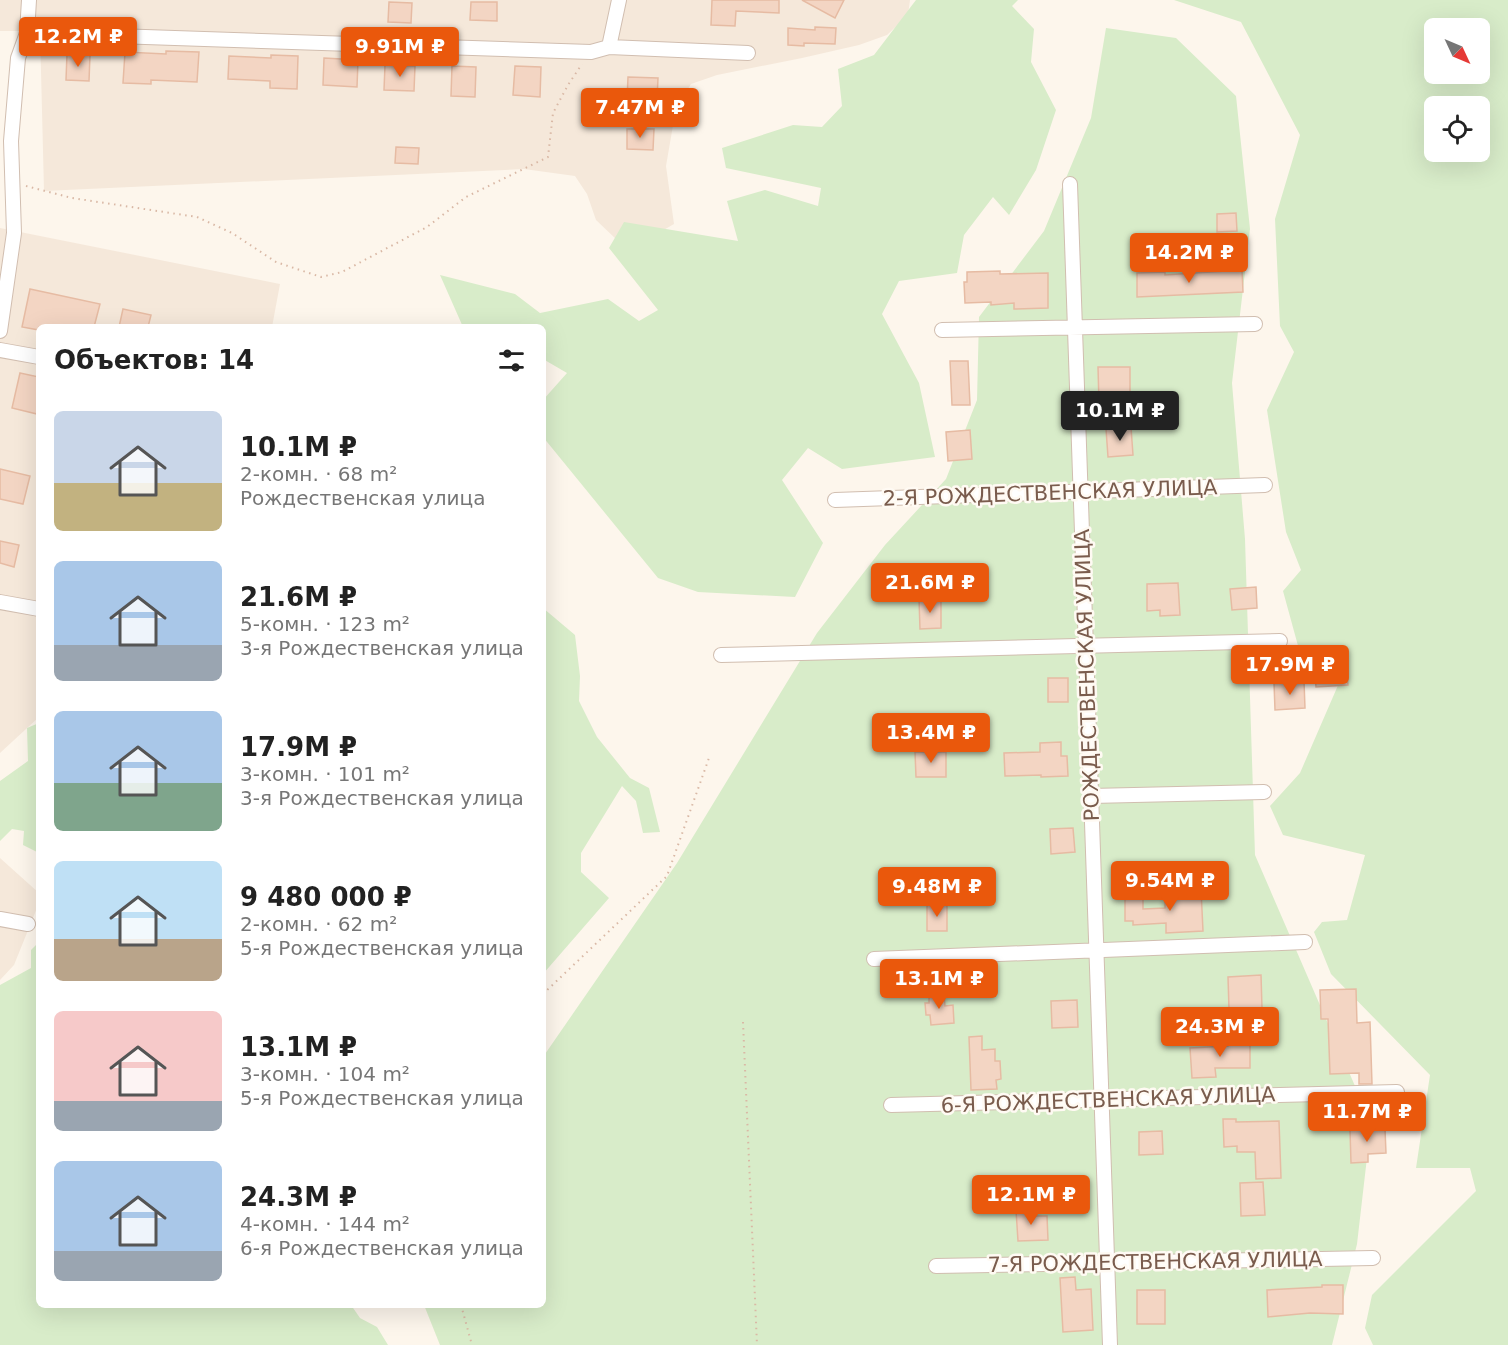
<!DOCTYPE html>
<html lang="ru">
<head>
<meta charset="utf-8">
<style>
	body { margin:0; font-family:"DejaVu Sans",sans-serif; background:#f6f6f6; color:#222; height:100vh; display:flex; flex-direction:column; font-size:22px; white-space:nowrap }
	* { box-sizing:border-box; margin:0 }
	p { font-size:20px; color:#767676 }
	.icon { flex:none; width:33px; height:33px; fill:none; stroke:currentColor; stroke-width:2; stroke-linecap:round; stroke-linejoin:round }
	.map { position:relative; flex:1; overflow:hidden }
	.side { position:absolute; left:36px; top:324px; width:510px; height:984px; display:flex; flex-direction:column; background:#fff; border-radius:9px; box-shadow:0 6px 24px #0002 }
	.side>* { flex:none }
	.needle { width:39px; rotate:134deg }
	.controls { position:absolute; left:1424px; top:18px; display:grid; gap:12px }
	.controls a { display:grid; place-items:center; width:66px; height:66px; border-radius:9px; background:#fff; box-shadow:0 6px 24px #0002; font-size:30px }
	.price { position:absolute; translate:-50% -51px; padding:0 14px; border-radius:6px; background:#ea580c; color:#fff; font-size:20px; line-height:39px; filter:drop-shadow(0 2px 3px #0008) }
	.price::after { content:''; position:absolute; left:50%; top:36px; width:18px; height:14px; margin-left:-9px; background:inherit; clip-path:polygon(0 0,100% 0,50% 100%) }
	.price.selected { background:#222; color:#fff }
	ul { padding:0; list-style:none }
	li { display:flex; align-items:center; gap:18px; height:150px; padding:0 18px }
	li span { display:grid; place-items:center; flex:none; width:168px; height:120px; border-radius:9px; color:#555 }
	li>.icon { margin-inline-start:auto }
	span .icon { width:72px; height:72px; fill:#fffc; stroke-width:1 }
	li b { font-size:26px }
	h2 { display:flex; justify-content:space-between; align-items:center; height:72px; padding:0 18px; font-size:26px }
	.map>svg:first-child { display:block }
	.residential { fill:#f5e8da }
	.green { fill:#d8ecc9; fill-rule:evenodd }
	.building { fill:#f3d5c3; stroke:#e6bba3; stroke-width:1.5 }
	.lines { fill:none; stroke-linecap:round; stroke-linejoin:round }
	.minor-casing { stroke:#d1beb0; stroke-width:16 }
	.path { stroke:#d9b8a5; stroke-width:2; stroke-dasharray:1.5 4.5; stroke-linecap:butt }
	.minor { stroke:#fff; stroke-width:14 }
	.labels { text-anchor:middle; stroke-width:5; stroke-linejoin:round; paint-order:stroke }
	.street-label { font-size:21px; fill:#7a5c4d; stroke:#fffaf3 }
</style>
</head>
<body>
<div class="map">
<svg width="1508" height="1345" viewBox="0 0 1508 1345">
	<rect width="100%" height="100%" fill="#fdf6ec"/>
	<path class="residential" d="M0,0H910L908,15L887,35L859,45L802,58L717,75L691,84L676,108L666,166L674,224L648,239L617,240L596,220L587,194L575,176L524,169L44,191L40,31H0Z
		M0,228L280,284L272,327H39V717L0,753Z
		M0,858L39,893V903L14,965L0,980Z"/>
	<path class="green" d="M916,0H1018L1012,6L1034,29L1031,62L1056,110L1036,170L1009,215L993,197L964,235L957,273L899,281L882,314L919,383L935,457L842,469L808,448L782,480L823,543L795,597L698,592L658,578L543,437V400L567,373L543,359V327H463L440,275L515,294L540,313L608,299L639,321L658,310L609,248L624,222L738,241L727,201L765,190L818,206L821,188L726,168L722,148L793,125L822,127L842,106L838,69L874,55Z
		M1174,0H1508V1345H1373L1365,1328L1372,1295L1476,1191L1470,1168H1416L1430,1075L1331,974L1314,932L1322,922L1347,920L1365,855L1283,835L1270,806L1300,773L1339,683L1303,664L1283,591L1301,570L1286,532L1267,410L1294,352L1280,326L1275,219L1300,135L1241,22ZM1434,28H1479V74H1434ZM1434,106H1479V152H1434Z
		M1106,28L1176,38L1236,96L1250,229L1232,383L1245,539L1255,855L1371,1123L1357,1244L1332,1345H440L424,1305H543V1057L677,863L817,633L885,545L946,479L977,400L979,317L1044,231L1091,118Z
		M543,608L575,635L580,676L579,701L597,737L630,778L649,788L660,832L643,833L636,801L622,786L581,853V872L609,898L543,974Z
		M39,723V853L23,845L24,831L12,829L0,841V781L28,761L27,728Z
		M39,942V1305H351L360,1318L377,1327L388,1345H0V985L31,968V950Z"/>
	<path class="building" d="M712,0H779V13L736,11L735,26L711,25Z
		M802,0H844L835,18Z
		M389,2L412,3L411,23L388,22Z
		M471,2H497V21L470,20Z
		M815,27L836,28L835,44L804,43V46L788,45V28L815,30Z
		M166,51L199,52L197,82L151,80V84L123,83L125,52L166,54Z
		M67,54L90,55L89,81L66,80Z
		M271,55L298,56L297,89L270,88V81L228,79L229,56L271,58Z
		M324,58L358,60L357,87L323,85Z
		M385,65L415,66L414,91L384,90Z
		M452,66L476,67L475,97L451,96Z
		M515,66L541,67L540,97L513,95Z
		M628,77L658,78L657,100H627Z
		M627,129H654L653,150L627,149Z
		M396,147L419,148L418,164L395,163Z
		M1236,213L1237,231L1217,232V214Z
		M1242,270L1243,292L1137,297V273L1165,272V275Z
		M1000,271V274L1048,273V308L1014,309V303L991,305V302L965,303L964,282H967V272Z
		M30,289L100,304L94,327H39V330L22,327Z
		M123,309L151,315L148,327H119Z
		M950,361H968L970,405H952Z
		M1098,367H1130V402L1099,403Z
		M20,373L39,377V406L37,414L12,408Z
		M1131,427L1133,455L1108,457L1106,429Z
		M970,430L972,459L948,461L946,432Z
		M0,469L30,476L23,504L0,499Z
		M0,541L19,545L14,567L0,563Z
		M1178,583L1180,615L1160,616V610L1147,611V584Z
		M1256,587L1257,608L1232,610L1230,589Z
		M919,599H941V628L920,629Z
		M1346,660L1348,685L1316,687L1314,663Z
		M1048,678H1068V702H1048Z
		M1304,681L1305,708L1275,710L1274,683Z
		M1061,742V756H1067L1068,776L1041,777V775L1005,776L1004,753L1040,752V743Z
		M915,752H946V777H916Z
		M1073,828L1075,852L1051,854L1050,829Z
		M1201,889L1203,931L1166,933V923L1133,925V921H1125V897H1143V909L1165,908V902H1172L1171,891Z
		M927,905H947V931H927Z
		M1261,975L1262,1008L1229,1009L1228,977Z
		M1356,989L1357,1023L1370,1022L1372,1084H1359V1073L1330,1074L1328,1019H1321L1320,990Z
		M944,994L945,1006L953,1005L954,1023L931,1025L930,1015H926L925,1003H929V995Z
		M1077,1000L1078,1027L1052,1028L1051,1001Z
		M982,1036V1050L995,1049V1061H1000L1001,1079L996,1080L997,1089L971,1090L969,1037Z
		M1250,1040V1068H1215L1216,1077L1192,1078L1190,1048L1228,1046V1041Z
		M1223,1119H1236V1122L1279,1121L1281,1178L1256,1179L1255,1152H1237V1146L1224,1147Z
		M1373,1124V1129H1385L1386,1153L1368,1154V1162L1351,1163L1350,1130H1361V1125Z
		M1162,1131L1163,1154L1139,1155V1132Z
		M1263,1182L1265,1215L1241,1216L1240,1183Z
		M1035,1209V1216H1047L1048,1240L1018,1241L1016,1210Z
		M1075,1277L1076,1290L1091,1289L1093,1330L1063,1332L1060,1278Z
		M1322,1285H1343V1314L1310,1313L1268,1317L1267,1290L1322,1287Z
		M1137,1290H1165V1324H1137Z"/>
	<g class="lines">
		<g class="minor-casing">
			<path id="minor" d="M27,33L591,52L609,47L748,53
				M609,47L619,0
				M1070,184L1110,1345
				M942,330L1255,324
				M0,331L14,233L11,141L18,58L27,33L29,0
				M0,350L39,357
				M835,500L1265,485
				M0,602L39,609
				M721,655L1280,641
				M1091,796L1264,792
				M0,919L28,924
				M874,959L1305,942
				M891,1105L1397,1092
				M936,1266L1373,1258"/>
		</g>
		<path class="path" d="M26,186L72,198L197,217L232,233L276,262L321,277L342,272L427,227L466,197L548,157L553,113L568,85L582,64
			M543,994L667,876L709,758
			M743,1022L757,1345
			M461,1305L472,1345"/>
		<use href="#minor" class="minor"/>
	</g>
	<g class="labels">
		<g class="street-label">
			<text transform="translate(1050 493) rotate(-2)" y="7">2-Я РОЖДЕСТВЕНСКАЯ УЛИЦА</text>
			<text transform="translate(1087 675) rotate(-92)" y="7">РОЖДЕСТВЕНСКАЯ УЛИЦА</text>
			<text transform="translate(1108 1100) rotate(-2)" y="7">6-Я РОЖДЕСТВЕНСКАЯ УЛИЦА</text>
			<text transform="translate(1155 1262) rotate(-1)" y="7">7-Я РОЖДЕСТВЕНСКАЯ УЛИЦА</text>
		</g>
	</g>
</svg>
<div class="controls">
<a><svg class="needle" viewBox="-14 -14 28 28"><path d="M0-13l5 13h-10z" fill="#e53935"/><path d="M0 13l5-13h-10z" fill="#767676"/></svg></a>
<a><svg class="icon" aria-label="locate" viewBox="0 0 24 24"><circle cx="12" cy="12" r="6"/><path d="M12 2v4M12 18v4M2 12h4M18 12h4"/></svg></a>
</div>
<b class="price" style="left:78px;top:68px">12.2M ₽</b>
<b class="price" style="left:400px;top:78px">9.91M ₽</b>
<b class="price" style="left:640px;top:139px">7.47M ₽</b>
<b class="price" style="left:1189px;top:284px">14.2M ₽</b>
<b class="price selected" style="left:1120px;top:442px">10.1M ₽</b>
<b class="price" style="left:930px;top:614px">21.6M ₽</b>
<b class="price" style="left:1290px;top:696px">17.9M ₽</b>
<b class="price" style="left:931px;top:764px">13.4M ₽</b>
<b class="price" style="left:1170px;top:912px">9.54M ₽</b>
<b class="price" style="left:937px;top:918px">9.48M ₽</b>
<b class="price" style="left:939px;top:1010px">13.1M ₽</b>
<b class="price" style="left:1220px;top:1058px">24.3M ₽</b>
<b class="price" style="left:1367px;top:1143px">11.7M ₽</b>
<b class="price" style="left:1031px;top:1226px">12.1M ₽</b>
<section class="side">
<h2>Объектов: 14<svg class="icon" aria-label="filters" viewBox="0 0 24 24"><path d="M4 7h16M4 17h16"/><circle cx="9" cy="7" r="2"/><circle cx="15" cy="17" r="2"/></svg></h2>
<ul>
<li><span style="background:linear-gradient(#c9d6e8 60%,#c2b280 0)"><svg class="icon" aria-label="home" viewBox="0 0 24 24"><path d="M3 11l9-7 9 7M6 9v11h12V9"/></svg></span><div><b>10.1M ₽</b><p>2-комн. · 68 m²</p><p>Рождественская улица</p></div></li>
<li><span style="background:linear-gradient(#a9c7e8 70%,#9aa5b1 0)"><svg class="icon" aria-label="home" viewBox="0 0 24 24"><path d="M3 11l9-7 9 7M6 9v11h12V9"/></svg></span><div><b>21.6M ₽</b><p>5-комн. · 123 m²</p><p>3-я Рождественская улица</p></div></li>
<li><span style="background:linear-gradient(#a9c7e8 60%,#7fa58c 0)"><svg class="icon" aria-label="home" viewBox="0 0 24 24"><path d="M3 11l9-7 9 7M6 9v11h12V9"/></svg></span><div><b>17.9M ₽</b><p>3-комн. · 101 m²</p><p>3-я Рождественская улица</p></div></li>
<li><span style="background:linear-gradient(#bfe0f5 65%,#b9a48a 0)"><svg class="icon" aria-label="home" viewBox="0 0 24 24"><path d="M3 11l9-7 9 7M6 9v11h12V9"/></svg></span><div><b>9 480 000 ₽</b><p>2-комн. · 62 m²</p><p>5-я Рождественская улица</p></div></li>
<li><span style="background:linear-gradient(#f6c9c9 75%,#9aa5b1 0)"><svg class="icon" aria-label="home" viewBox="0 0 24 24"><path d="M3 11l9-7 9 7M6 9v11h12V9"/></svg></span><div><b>13.1M ₽</b><p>3-комн. · 104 m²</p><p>5-я Рождественская улица</p></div></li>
<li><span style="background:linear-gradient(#a9c7e8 75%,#9aa5b1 0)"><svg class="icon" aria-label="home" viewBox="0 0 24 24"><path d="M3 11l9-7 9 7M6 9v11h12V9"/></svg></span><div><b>24.3M ₽</b><p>4-комн. · 144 m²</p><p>6-я Рождественская улица</p></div></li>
</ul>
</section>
</div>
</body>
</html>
